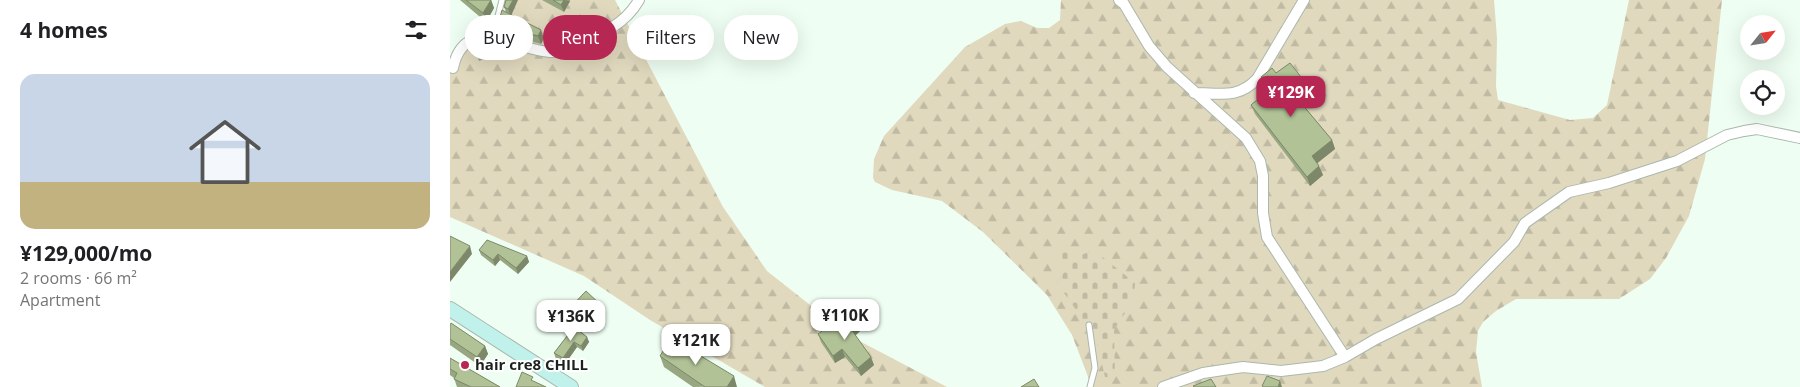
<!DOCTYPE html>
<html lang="en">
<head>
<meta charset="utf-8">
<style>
	body { margin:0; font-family:"Open Sans",sans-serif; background:#f2f2f2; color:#202124; height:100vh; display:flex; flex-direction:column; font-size:19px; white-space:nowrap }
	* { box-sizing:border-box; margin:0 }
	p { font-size:16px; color:#757577 }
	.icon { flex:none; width:28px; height:28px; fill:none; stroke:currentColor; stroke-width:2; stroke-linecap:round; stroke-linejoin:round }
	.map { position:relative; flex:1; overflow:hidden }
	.side { display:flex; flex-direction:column; background:#fff; width:450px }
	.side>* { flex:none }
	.guide { position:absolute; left:15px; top:15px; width:475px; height:45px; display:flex; gap:10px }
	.needle { width:32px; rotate:60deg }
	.buttons { position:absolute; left:1290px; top:15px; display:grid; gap:10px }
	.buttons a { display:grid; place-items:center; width:45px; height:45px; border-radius:50%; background:#fff; box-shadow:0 5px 20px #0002; font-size:25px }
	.price { position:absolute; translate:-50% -42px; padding:0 11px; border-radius:10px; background:#fff; color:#222; font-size:16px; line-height:32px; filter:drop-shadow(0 1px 2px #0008) }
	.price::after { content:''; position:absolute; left:50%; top:30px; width:15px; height:11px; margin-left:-8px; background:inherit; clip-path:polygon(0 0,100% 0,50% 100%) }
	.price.active { background:#b72753; color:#fff }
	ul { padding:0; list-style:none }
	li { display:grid; align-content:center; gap:10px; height:265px; padding:0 20px }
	li span { display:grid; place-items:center; height:155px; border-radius:15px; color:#555 }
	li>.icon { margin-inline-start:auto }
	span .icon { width:90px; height:90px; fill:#fffc; stroke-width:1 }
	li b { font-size:21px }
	h2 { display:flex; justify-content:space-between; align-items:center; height:60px; padding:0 20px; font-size:21px }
	.pill { padding:0 18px; border-radius:22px; background:#fff; box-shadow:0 5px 20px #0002; font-size:18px; line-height:45px }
	.pill.active { background:#b72753; color:#fff }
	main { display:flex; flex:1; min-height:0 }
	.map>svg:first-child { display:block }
	.forest { fill:url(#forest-firs) }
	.cemetery { fill:url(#cemetery-stones) }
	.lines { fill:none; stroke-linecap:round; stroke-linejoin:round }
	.lane-casing { stroke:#aab8ad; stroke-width:7 }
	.street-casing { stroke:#aab8ad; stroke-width:12 }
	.secondary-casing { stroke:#aab8ad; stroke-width:16 }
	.lane { stroke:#fff; stroke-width:5 }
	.street { stroke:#fff; stroke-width:10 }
	.secondary { stroke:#c1f1eb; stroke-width:14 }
	.wall { fill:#98a781 }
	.shaded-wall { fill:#7c8869 }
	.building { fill:#b1c296; stroke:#7c8869 }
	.poi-dot { fill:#b72753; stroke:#fff; stroke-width:2 }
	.labels { text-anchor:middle; stroke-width:4; stroke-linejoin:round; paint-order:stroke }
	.poi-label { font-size:15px; font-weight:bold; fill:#1b211d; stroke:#fff; text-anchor:start }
</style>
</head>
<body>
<main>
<section class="side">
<h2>4 homes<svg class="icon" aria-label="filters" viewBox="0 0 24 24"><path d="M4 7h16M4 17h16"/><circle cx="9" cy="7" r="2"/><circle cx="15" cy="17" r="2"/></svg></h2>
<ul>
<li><span style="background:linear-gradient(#c9d6e8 70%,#c2b280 0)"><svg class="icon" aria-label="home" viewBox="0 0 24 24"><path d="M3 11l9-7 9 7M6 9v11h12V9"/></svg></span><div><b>¥129,000/mo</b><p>2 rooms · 66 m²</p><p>Apartment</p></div></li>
</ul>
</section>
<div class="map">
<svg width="1350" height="387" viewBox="0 0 1350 387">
	<defs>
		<pattern id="forest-firs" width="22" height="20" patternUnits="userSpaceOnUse" patternTransform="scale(1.25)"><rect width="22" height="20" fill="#e0d9be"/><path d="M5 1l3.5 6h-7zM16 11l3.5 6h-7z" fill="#c0baa3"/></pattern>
		<pattern id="cemetery-stones" width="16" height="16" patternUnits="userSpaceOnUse" patternTransform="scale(1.25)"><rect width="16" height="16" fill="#e0d9be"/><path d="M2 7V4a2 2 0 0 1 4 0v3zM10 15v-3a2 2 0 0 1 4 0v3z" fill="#c0baa3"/></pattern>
	</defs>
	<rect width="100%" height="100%" fill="#effef2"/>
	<path class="forest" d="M63,0H165L273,207L317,271L398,335L497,387H315L200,320L134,276L0,217V56L56,37Z
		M611,0H1044L1047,38L1046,86L1048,100L1120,120L1143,118L1157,105L1179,0H1272L1255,159L1239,216L1216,258L1200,279L1169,299H1066L1046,311L1033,322L1028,331L1026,352L1032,387H642L622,335L597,295L533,232L492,201L442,190L425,182L423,178L424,159L434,136L515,47L555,24L571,21L587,28H599L610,20Z"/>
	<path class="cemetery" d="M644,250L685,283L684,299L664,330L665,377H655L646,338L607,283L617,268L598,252L618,251L626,257Z"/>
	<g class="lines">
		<g class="lane-casing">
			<path id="lane" d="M39,37L47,20L52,0
				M639,325L645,368L640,387"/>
		</g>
		<g class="street-casing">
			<path id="street" d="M669,0L674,4L699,46L717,67L796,138L810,161L813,176V213L817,237L895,357
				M3,68C15,11 70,53 103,52C110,51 119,46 125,44C151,34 174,26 189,0
				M744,93C771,93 788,99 807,79L854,0
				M713,387L753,373L793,367L831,371L873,366L895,357L926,339L1008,299L1064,242L1075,223L1119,192L1159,183L1227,161L1277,135L1294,131L1307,129L1350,138"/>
		</g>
		<g class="secondary-casing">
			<path id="secondary" d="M0,309L121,387"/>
		</g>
		<use href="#lane" class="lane"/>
		<use href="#street" class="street"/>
		<use href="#secondary" class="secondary"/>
	</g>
	<path class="wall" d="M10,0H41L44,8L36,22Z
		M56,0L61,15L94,38L91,44L46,32L43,24L56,12L54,7Z
		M92,0H120V1L114,12Z
		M22,42L67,47L69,52L68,59L49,54L29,61Z
		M826,73L862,96L852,104L882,140L885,149L867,163L873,175L860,186L805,114L801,105L818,91L814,86L811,77Z
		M29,250L77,256L79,262L68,274L50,260L45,266L31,255Z
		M136,291L153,310L142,323L133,314L117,333L106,326L104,320L118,310Z
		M0,325L35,346L38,354L30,366L0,345Z
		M383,326L410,331L405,335L424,365L411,376L395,357L385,363L371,342L368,334Z
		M124,327L137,337L139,342L133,351L127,347L115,364L106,359L104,353Z
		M210,356L287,386L243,387L214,367Z
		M0,358L50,387H7L4,378L0,375Z"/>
	<path class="shaded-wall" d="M41,0L44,8L36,22L33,13Z
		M63,0H68L61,16L58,9Z
		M114,0L120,1L114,12L111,5Z
		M91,30L94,38L91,44L88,36Z
		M67,47L69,52L68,59L66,53Z
		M859,87L862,96L849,106L846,97Z
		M882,140L885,149L865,165L862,156Z
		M869,166L873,175L860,186L857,177Z
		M20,246L22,254L0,282V272Z
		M48,254L50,260L45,266L43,260Z
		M77,256L79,262L68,274L66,268Z
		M151,305L153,310L142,323L140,317Z
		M131,309L133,314L117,333L115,328Z
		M408,323L410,331L404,337L401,329Z
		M137,337L139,342L133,351L131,346Z
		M124,342L127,347L115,364L113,358Z
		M35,346L38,354L30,366L27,357Z
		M392,349L395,357L385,363L383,356Z
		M421,357L424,365L411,376L408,368Z
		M284,376L287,387H277Z
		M830,381L832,387H828Z"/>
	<path class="building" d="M16,0H41L33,13Z
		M56,0H63L58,9L54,7Z
		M103,0H114L111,5Z
		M52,10L91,30L88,36L43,24L47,16L50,17Z
		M30,40L56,44L67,47L66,53L47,48L27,56L22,42Z
		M840,63L859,87L846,97L882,140L862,156L869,166L857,177L801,105L820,89L811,77L822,68L826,73Z
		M0,236L20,246L0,272Z
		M37,240L77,256L66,268L48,254L43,260L29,250Z
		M136,291L151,305L140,317L131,309L115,328L104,320L115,308L118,310Z
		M391,318H401L408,323L401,329L421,357L408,368L392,349L383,356L368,334L381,324L383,326Z
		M1,323L35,346L27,357L0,339V325Z
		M124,327L137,337L131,346L124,342L113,358L104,353Z
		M221,338L284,376L277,387H255L210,356Z
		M0,358L50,387H21L4,379L7,373L0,369Z
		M72,372L83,377L81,380L96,387H66Z
		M817,376L830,381L828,387H814L812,386Z
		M584,379L589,387H571Z
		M761,379L766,387H744L743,386Z"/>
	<circle class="poi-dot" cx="15" cy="365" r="5"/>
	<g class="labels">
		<g class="poi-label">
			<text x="25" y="370">hair cre8 CHILL</text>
		</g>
	</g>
</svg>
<div class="buttons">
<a><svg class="needle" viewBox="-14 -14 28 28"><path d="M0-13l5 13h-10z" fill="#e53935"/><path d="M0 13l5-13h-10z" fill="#757577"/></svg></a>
<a><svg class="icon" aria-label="locate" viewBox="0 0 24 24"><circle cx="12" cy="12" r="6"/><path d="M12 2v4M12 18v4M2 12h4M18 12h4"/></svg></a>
</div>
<b class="price active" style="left:841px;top:118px">¥129K</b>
<b class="price" style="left:395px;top:341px">¥110K</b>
<b class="price" style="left:121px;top:342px">¥136K</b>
<b class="price" style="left:246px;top:366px">¥121K</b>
<div class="guide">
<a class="pill">Buy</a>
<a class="pill active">Rent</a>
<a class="pill">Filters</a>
<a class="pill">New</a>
</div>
</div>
</main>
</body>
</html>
